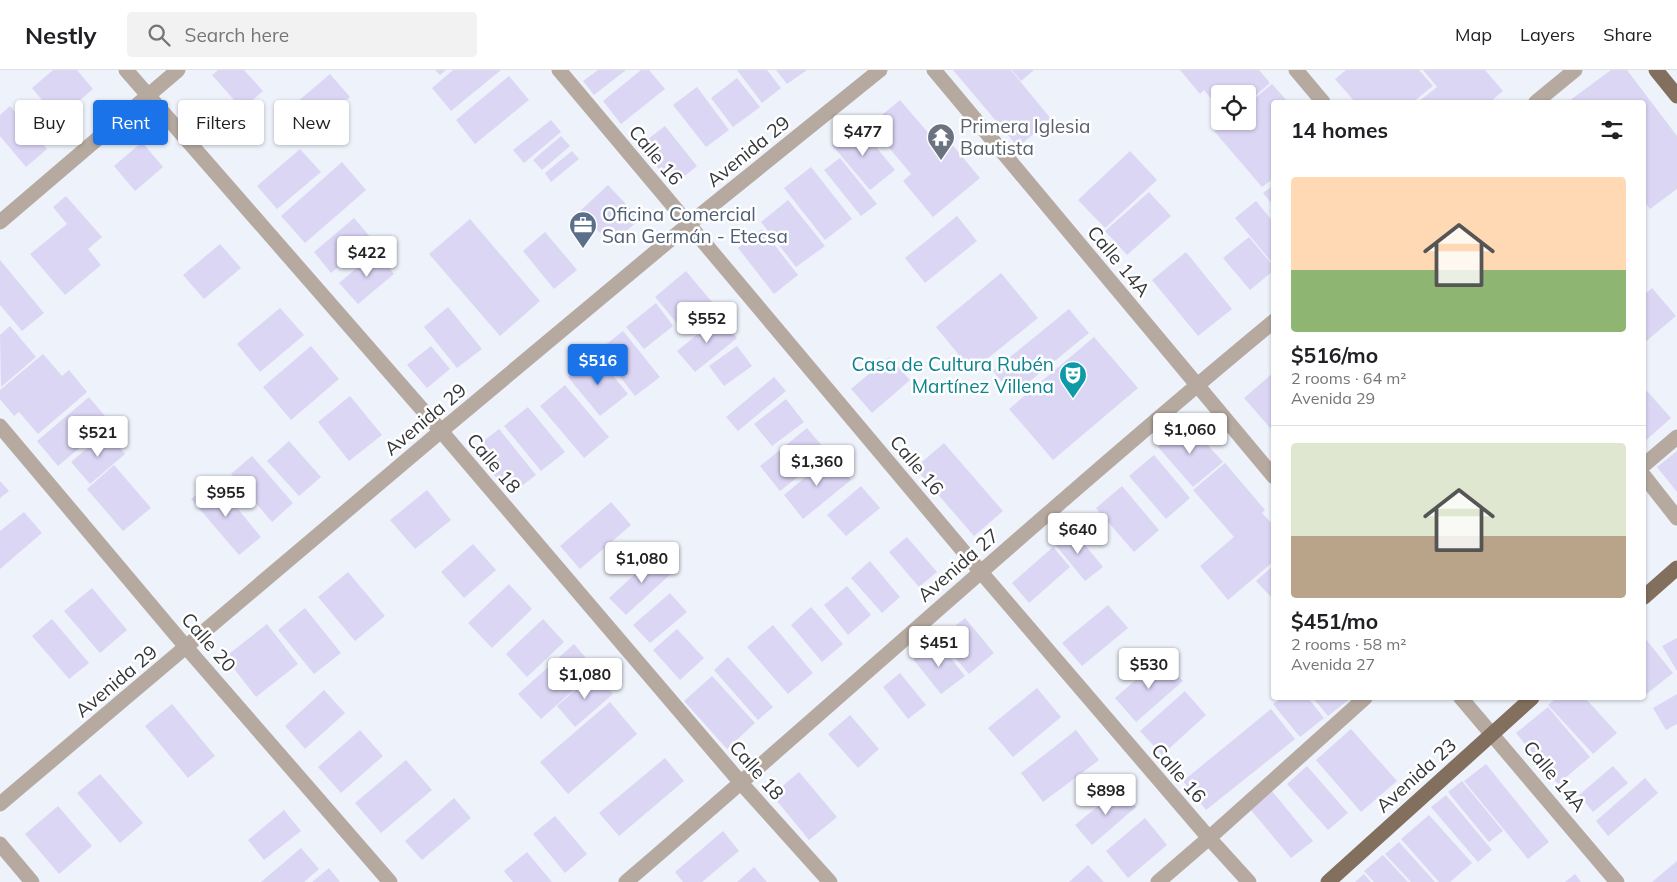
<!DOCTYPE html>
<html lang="en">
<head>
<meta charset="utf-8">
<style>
	body { margin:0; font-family:Mulish,sans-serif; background:#f2f2f2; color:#202124; height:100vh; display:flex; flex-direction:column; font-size:19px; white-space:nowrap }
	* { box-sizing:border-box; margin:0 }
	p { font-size:16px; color:#757577 }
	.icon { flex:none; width:28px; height:28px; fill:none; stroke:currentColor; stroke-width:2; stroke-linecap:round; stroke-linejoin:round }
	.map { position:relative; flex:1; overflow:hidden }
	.side { position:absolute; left:1271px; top:30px; width:375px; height:600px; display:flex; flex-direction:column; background:#fff; border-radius:5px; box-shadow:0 1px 4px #0004 }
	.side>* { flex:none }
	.guide { position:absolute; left:15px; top:30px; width:475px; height:45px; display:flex; gap:10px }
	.fabs { position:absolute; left:1211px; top:15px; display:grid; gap:10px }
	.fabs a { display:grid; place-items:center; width:45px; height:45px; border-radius:5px; background:#fff; box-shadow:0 1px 4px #0004; font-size:25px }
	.price { position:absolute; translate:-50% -42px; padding:0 11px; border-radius:5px; background:#fff; color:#222; font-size:16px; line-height:32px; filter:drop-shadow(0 1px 2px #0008) }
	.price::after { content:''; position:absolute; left:50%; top:30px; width:15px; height:11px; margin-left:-8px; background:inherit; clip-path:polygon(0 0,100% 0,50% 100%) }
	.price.selected { background:#1a73e8; color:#fff }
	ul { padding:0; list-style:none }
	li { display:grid; align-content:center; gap:10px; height:265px; padding:0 20px }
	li+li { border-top:1px solid #e0e0e0 }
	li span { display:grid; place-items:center; height:155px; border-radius:5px; color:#555 }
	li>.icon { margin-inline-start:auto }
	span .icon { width:90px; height:90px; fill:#fffc; stroke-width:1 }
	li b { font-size:21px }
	h2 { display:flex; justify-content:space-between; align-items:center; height:60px; padding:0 20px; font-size:21px }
	.chip { padding:0 18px; border-radius:5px; background:#fff; box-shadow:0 1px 4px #0004; font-size:18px; line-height:45px }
	.chip.selected { background:#1a73e8; color:#fff }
	header { display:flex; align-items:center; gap:30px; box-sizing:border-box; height:70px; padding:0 25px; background:#fff; border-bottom:1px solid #e0e0e0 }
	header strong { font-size:24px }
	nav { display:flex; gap:28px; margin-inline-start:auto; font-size:18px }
	.search { width:350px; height:45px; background:#f2f2f2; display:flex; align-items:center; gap:12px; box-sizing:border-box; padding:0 18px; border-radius:5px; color:#757577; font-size:19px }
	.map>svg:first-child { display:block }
	.building { fill:#dcd6f5 }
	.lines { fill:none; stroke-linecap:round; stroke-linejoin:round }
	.minor { stroke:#b6aaa0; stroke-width:15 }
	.major { stroke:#836f5d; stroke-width:15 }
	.labels { text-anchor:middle; stroke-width:5; stroke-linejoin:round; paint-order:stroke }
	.worship-label { font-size:19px; fill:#5b616d; stroke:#fff; text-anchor:start }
	.street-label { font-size:19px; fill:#343639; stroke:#fff }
	.service-label { font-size:19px; fill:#4e5e75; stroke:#fff; text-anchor:start }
	.culture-label { font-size:19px; fill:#0d838f; stroke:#fff; text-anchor:end }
</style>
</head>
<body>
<header>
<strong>Nestly</strong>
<div class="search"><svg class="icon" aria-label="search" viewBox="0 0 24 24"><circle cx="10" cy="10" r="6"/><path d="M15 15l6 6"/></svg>Search here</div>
<nav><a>Map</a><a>Layers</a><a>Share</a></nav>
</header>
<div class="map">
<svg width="1677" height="812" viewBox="0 0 1677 812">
	<rect width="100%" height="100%" fill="#edf2fb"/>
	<path class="building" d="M53,0H77L93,19L58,49L32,18Z
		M218,0H244L263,21L242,39L212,5Z
		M435,0H446L440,5Z
		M453,0H501L451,41L432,18Z
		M598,0H626L594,25L583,11Z
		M641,0H649L665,19L621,54L603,31Z
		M737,0H767L781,18L762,33Z
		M776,0H807L787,14Z
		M953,0H1011L1051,49L1018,77Z
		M1012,0H1034L1021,11Z
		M1180,0H1259L1270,13L1248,32V24H1220V39L1204,20L1200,24Z
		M1346,0H1419L1433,16L1413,32H1355L1335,9Z
		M1423,0H1485L1503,21L1490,32H1418L1437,17Z
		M1611,0H1627L1677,66V119L1650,139L1644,131V32H1570L1569,31Z
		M330,4L350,27L311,62L290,38Z
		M509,6L529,30L475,74L456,50Z
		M737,8L760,37L733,57L711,28Z
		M1272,14L1288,32H1274V108L1262,117L1214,61L1226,51H1248V34Z
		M697,17L729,60L706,77L673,35Z
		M900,30L942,79L950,72L980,108L933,147L903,111L911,104L870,55Z
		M10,36L47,79L26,97L0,66V45Z
		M551,50L561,62L524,93L513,80Z
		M857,54L895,100L870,120L832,75Z
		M665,56L697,96L672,116L640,75Z
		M561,66L570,76L542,100L533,90Z
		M142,72L163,97L135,121L114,96Z
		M300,79L321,102L277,139L257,116Z
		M572,81L579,89L551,112L545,103Z
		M1130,81L1157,110L1105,158L1078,130Z
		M840,88L877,134L861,146L824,100Z
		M342,92L366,120L305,173L281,146Z
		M811,97L852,149L825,170L784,118Z
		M608,115L640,149L611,175L580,141Z
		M1274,115V136L1263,123Z
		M1149,122L1171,146L1127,185L1105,161Z
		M66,126L102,167L88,179L101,195L65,225L30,184L67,154L53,137Z
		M788,130L825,176L796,197L761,152Z
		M1256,131L1274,153V195L1235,148Z
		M957,146L977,171L925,213L905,188Z
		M354,148L372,169L331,203L314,182Z
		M470,149L540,231L500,266L429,184Z
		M762,159L798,205L774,224L738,178Z
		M545,162L577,200L554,219L523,181Z
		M1249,167L1274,197V200L1250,220L1223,188Z
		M220,174L241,198L204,229L183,205Z
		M376,182L394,204L358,234L339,213Z
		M1186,182L1232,239L1198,266L1152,210Z
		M0,190L44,243L22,261L0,235Z
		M686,201L717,238L686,264L655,227Z
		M1001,203L1038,248L972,301L936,257Z
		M1652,218L1676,246L1644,273V225Z
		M656,233L673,256L644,279L626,257Z
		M448,237L482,279L457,298L424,257Z
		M280,238L304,265L260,302L237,274Z
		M1069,239L1089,263L1013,325L993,301Z
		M719,247L737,268L695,302L677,281Z
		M10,256L36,287L1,317L0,265Z
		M623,261L660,307L635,326L599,280Z
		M1094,267L1138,318L1053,390L1009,339Z
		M311,276L339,309L291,350L263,317Z
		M431,276L450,299L427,318L407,295Z
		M737,276L752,296L724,316L709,296Z
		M43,284L62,306L69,300L87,322L38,364L19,342L14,346L0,329V320Z
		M596,285L628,324L600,346L568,307Z
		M889,287L910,310L872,343L851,319Z
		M1274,302V357L1271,359L1244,328Z
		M774,307L786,321L738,361L726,347Z
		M565,315L609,367L584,388L540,336Z
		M1647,321L1671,348L1644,372V324Z
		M350,326L382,365L349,391L318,352Z
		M89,327L110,352L58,396L37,371Z
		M786,329L804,352L772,376L754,354Z
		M528,337L565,382L541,401L504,356Z
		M1187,352L1223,392L1193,417L1158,377Z
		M807,358L828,383L780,421L760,396Z
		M499,359L536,405L510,425L473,379Z
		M106,362L125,384L90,414L71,392Z
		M289,371L321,407L299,426L267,391Z
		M944,373L1003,441L974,466L915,398Z
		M1677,381V422L1657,397Z
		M1154,385L1190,428L1166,449L1129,406Z
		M252,386L293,433L272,452L231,404Z
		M831,386L851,410L803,449L784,425Z
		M1225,393L1265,440L1262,443L1274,456V491L1228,530L1200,496L1234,467L1193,420Z
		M114,395L151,438L123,461L87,419Z
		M214,410L261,467L239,485L191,429Z
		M0,411L9,421L0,428Z
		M861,416L880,438L846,466L827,445Z
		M1122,416L1159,460L1134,482L1096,438Z
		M427,420L451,450L415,479L390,450Z
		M611,432L631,455L580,499L560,476Z
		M24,442L42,463L0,499V461Z
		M1072,459L1103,497L1085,511L1054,473Z
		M907,467L937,502L919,517L889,482Z
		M473,474L496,500L464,528L441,502Z
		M1053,477L1070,497L1029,533L1012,513Z
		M658,483L675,500L626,545L609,528Z
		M870,491L900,527L882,543L851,508Z
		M1274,495V530L1256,511Z
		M348,502L385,546L355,571L318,527Z
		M509,514L532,539L492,578L468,553Z
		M847,516L871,545L848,565L824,535Z
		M92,518L127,560L100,583L64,541Z
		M670,523L687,542L650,573L633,555Z
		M1108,535L1128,558L1082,596L1062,573Z
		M811,537L843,574L822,592L791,555Z
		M305,538L341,583L314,604L278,560Z
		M965,548L994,583L969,604L939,569Z
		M52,549L89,593L69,609L32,566Z
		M543,549L564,572L527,607L506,584Z
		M267,554L298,594L256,627L225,587Z
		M773,555L813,603L788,624L747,577Z
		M677,559L704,588L680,610L653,580Z
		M1644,567L1673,603L1644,626Z
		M1677,568V601L1662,576Z
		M937,571L965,606L941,624L913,589Z
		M574,574L596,600L541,649L518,624Z
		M728,587L773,637L758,650L714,600Z
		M1162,587L1183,611L1136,652L1115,628Z
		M595,603L613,624L575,657L557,636Z
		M900,603L926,635L908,649L883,617Z
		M712,606L755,653L727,679L684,631Z
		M1037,618L1061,647L1013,687L988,658Z
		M324,620L345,643L305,679L285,656Z
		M1185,621L1206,645L1162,685L1140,661Z
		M1677,624V654L1666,660L1653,638Z
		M1282,628H1308L1324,648L1300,667L1273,634Z
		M1313,628H1351L1328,646Z
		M1557,628H1585L1617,663L1593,684L1548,635Z
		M610,632L637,664L568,724L540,692Z
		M172,634L215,686L188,708L145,656Z
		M1548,637L1590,687L1558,714L1516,663Z
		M1271,639L1295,669L1206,740L1183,711Z
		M850,645L879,679L858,698L828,664Z
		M1351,659L1397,711L1361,742L1316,690Z
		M360,660L383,686L341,723L318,697Z
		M1076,660L1099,690L1043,732L1021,703Z
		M665,688L684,711L619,766L599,743Z
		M406,690L432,720L381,763L355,733Z
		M1486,694L1549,772L1528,789L1464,711Z
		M1307,696L1348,743L1328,760L1287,714Z
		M1613,696L1628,713L1593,742L1579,725Z
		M799,702L837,747L809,770L772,725Z
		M100,704L143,753L120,773L77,723Z
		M1645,708L1658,723L1608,766L1596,751Z
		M1462,711L1503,761L1489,772L1448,722Z
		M1120,718L1136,737L1092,775L1075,755Z
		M1272,721L1313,771L1291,788L1250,739Z
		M1446,725L1492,780L1478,792L1431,737Z
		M454,728L471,748L422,790L405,771Z
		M58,736L92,776L59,804L25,764Z
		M284,740L301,761L264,790L248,770Z
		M1429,745L1472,793L1450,812H1439L1401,769Z
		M555,746L587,784L565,803L533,764Z
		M1145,748L1167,775L1128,808L1106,781Z
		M723,761L739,781L702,812H683L675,802Z
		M1399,772L1435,812H1411L1385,784Z
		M301,778L319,799L304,812H261Z
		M527,782L552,812H513L504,801Z
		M1383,785L1408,812H1374L1364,801Z
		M1677,791V812H1652Z
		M1088,795L1104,812H1069Z
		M754,797L767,812H737Z
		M329,798L340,812H312Z
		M1364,804L1371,812H1355Z
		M1575,804L1581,812H1565Z"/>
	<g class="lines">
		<path class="minor" d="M126,0L441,361L741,713L830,812
			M559,0L980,501L1209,768L1249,812
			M934,0L1274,407
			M1296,0L1323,32
			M1536,32L1575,0
			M0,152L178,0
			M0,356L186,577L390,812
			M1644,395L1677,367
			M1644,406L1677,448
			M1461,628L1617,812
			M0,734L441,361L689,154L880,0
			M0,774L32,812
			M626,812C843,626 1054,433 1274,251
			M1158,812L1209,768L1365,628"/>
		<path class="major" d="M1656,0L1677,26
			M1644,527L1677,498
			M1328,812L1532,628"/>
	</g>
	<defs>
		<g id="temple-pin" transform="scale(1.4375)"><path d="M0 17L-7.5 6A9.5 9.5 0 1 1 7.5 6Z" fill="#6b7280" stroke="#fff"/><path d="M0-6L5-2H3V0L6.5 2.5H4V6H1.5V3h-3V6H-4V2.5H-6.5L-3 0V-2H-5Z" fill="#fff"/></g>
		<g id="office-pin" transform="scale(1.4375)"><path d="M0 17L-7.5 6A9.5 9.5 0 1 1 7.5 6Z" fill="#5c6f8a" stroke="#fff"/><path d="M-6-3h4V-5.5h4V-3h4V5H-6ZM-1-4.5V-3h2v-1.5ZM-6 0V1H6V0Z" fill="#fff"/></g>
		<g id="theatre-pin" transform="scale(1.4375)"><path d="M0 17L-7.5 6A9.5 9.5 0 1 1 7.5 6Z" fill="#0f9aa8" stroke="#fff"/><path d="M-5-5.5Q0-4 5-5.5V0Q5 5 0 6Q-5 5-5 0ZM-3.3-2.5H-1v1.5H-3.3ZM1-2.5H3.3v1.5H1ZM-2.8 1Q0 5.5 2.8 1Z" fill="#fff"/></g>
	</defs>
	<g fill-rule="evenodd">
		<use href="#temple-pin" x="941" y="67"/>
		<use href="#office-pin" x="583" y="155"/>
		<use href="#theatre-pin" x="1073" y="305"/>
	</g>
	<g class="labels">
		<g class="worship-label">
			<text x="960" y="63">Primera Iglesia<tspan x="960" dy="22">Bautista</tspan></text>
		</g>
		<g class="street-label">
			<text transform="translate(748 81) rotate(-39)" y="7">Avenida 29</text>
			<text transform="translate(656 85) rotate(50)" y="7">Calle 16</text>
			<text transform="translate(1119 191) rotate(50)" y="7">Calle 14A</text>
			<text transform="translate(425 349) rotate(-40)" y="7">Avenida 29</text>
			<text transform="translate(494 393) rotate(50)" y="7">Calle 18</text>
			<text transform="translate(917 395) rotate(50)" y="7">Calle 16</text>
			<text transform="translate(958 495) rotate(-41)" y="7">Avenida 27</text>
			<text transform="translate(209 572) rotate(49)" y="7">Calle 20</text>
			<text transform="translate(116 611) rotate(-40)" y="7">Avenida 29</text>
			<text transform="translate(757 700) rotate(49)" y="7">Calle 18</text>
			<text transform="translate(1179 703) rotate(49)" y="7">Calle 16</text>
			<text transform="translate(1416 705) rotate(-42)" y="7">Avenida 23</text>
			<text transform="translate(1555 706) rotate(50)" y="7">Calle 14A</text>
		</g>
		<g class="service-label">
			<text x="602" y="151">Oficina Comercial<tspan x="602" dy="22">San Germán - Etecsa</tspan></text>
		</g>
		<g class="culture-label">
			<text x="1054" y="301">Casa de Cultura Rubén<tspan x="1054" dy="22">Martínez Villena</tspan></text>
		</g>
	</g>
</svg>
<div class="fabs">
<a><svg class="icon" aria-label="locate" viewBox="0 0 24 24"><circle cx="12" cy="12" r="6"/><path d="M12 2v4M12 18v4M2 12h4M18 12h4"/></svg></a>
</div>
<b class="price" style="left:863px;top:87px">$477</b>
<b class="price" style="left:367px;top:208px">$422</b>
<b class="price" style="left:707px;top:274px">$552</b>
<b class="price selected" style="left:598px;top:316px">$516</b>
<b class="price" style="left:1190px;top:385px">$1,060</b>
<b class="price" style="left:98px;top:388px">$521</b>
<b class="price" style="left:817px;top:417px">$1,360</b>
<b class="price" style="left:226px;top:448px">$955</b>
<b class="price" style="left:1078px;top:485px">$640</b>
<b class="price" style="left:642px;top:514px">$1,080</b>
<b class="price" style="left:939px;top:598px">$451</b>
<b class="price" style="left:1149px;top:620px">$530</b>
<b class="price" style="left:585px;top:630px">$1,080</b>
<b class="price" style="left:1106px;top:746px">$898</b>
<div class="guide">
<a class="chip">Buy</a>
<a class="chip selected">Rent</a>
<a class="chip">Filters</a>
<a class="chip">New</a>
</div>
<section class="side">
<h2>14 homes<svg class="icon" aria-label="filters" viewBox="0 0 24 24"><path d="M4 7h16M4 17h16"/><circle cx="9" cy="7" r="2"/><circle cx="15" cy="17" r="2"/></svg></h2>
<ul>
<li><span style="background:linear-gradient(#ffd9b3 60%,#8fb573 0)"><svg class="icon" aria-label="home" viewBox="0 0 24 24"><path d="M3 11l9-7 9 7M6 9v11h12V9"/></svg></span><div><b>$516/mo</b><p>2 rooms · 64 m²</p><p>Avenida 29</p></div></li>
<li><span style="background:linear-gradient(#dfe7d0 60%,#b9a48a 0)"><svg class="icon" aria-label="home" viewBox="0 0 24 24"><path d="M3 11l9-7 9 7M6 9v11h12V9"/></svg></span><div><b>$451/mo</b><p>2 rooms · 58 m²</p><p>Avenida 27</p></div></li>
</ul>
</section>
</div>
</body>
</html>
